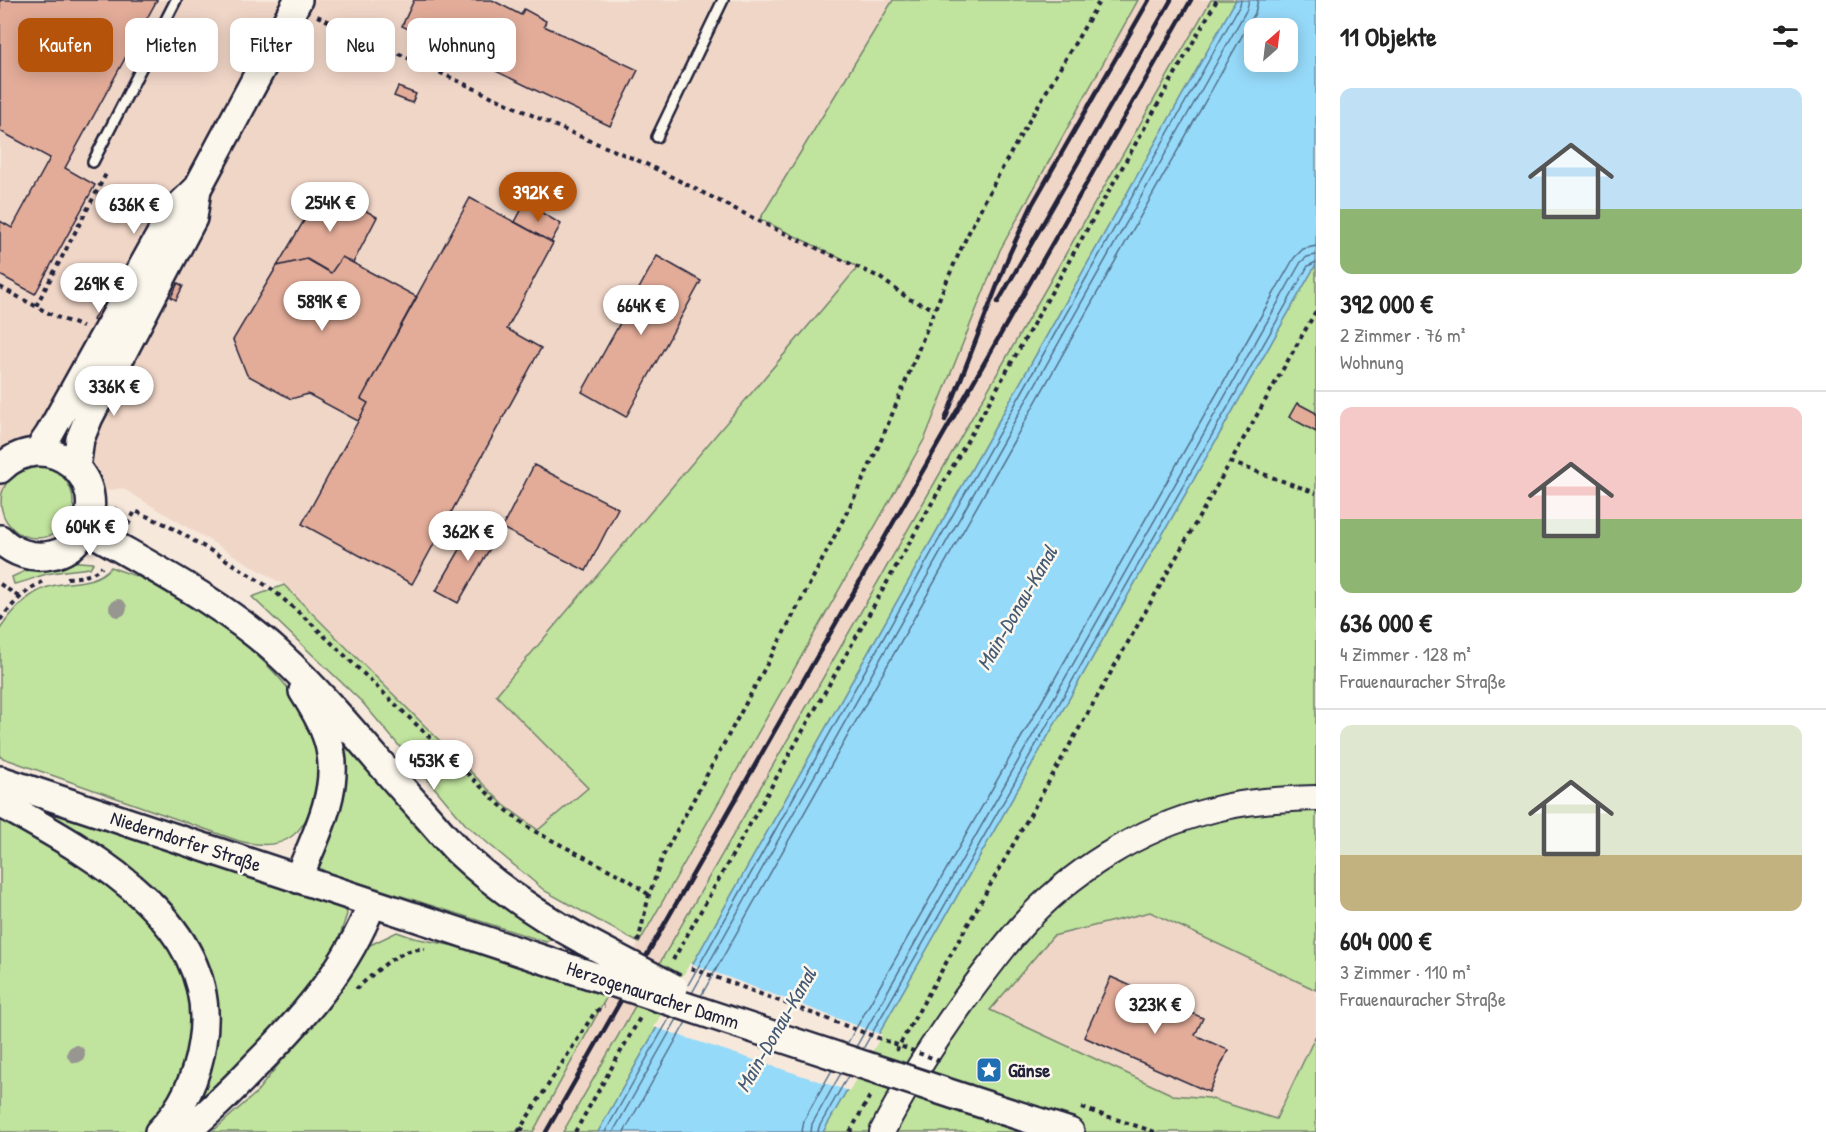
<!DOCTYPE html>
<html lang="de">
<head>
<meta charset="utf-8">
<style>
	body { margin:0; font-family:"Patrick Hand",sans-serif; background:#f2f2f2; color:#222; height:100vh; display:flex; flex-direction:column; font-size:22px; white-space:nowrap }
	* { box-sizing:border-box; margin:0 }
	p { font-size:20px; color:#767676 }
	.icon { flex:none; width:33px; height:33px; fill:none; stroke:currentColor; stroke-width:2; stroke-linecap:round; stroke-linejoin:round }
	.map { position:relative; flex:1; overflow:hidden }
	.side { display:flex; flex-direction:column; background:#fff; width:510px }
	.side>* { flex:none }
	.hud { position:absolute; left:18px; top:18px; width:570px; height:54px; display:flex; gap:12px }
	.needle { width:39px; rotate:28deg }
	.tools { position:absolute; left:1244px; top:18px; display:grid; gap:12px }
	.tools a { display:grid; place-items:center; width:54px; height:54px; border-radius:12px; background:#fff; box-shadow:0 3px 15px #0003; font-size:30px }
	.price { position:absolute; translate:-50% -51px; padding:0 14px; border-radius:21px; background:#fff; color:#222; font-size:20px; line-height:39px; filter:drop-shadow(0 2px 3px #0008) }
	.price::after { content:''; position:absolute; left:50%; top:36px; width:18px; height:14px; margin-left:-9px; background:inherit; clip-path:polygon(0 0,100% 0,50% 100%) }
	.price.active { background:#b45309; color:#fff }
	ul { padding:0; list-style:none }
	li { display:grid; align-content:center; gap:12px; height:318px; padding:0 24px }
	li+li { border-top:2px solid #e0e0e0 }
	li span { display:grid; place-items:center; height:186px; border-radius:12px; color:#555 }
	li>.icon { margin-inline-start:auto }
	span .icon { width:108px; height:108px; fill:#fffc; stroke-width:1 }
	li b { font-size:26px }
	h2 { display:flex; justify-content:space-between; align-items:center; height:72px; padding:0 24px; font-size:26px }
	.pill { padding:0 21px; border-radius:12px; background:#fff; box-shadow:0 3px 15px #0003; font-size:21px; line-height:54px }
	.pill.active { background:#b45309; color:#fff }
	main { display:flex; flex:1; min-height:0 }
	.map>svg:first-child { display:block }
	.built { fill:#f0d6c7 }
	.green { fill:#c0e39d; stroke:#71826c; stroke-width:1.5 }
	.water { fill:#96daf9; stroke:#6890ad; stroke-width:1.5; fill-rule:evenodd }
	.pier { fill:#f6e8db }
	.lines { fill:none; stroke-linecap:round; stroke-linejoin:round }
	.shore { stroke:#506c87; stroke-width:1.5 }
	.building { fill:#e3ac99; stroke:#22223b; stroke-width:1.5 }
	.service-casing { stroke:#22223b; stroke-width:14 }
	.tertiary-casing { stroke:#22223b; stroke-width:28 }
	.secondary-casing { stroke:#22223b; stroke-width:32 }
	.path { stroke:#22223b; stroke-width:4; stroke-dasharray:4.5 4.5; stroke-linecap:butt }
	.service { stroke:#fbf7ec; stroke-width:9 }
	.tertiary { stroke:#fbf7ec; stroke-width:24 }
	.secondary { stroke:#fbf7ec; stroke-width:27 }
	.rail { stroke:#22223b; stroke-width:4.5 }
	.secondary-bridge-casing { stroke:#22223b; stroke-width:32; stroke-linecap:butt }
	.path-bridge { stroke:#22223b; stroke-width:4; stroke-dasharray:4.5 4.5; stroke-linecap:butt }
	.secondary-bridge { stroke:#fbf7ec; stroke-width:27 }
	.tree { fill:#979691 }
	.labels { text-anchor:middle; stroke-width:5; stroke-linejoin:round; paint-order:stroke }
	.street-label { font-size:20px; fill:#22223b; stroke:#fbf7ec }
	.poi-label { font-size:20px; font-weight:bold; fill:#22223b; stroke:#fbf7ec; text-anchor:start }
	.water-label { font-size:21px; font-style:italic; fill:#455974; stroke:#fbf7ec }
</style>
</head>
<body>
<main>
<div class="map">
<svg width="1316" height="1132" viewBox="0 0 1316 1132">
	<rect width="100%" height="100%" fill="#f6e8db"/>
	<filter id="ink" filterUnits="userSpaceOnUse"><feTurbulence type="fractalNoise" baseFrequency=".0167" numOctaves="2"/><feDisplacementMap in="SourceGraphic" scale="12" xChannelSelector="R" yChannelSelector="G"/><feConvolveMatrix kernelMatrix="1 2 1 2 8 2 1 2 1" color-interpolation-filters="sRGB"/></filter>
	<g filter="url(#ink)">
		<path class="built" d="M0,0H893L760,219L859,267L496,695L589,788L538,830L505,805L284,585L122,488L0,509Z
			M1138,0H1211L563,1132H533L617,978L639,943L925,438L1000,250Z
			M1150,912L1316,990V1035L1276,1119L1209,1098L1173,1095L990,1010L1053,936Z"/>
		<path class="green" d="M893,0H1138L1000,250L925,438L639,943L545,891L466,825L362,702L252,597L284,585L504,805L538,830L588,788L496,695L858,267L760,219Z
			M1211,0H1236L598,1132H563Z
			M1316,264V990L1150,912L1053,936L990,1010L1173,1095L1209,1098L1276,1119L1316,1035V1132H823Z
			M1 502a36 36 0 1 1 72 0a36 36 0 1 1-72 0Z
			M65,561L93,563L90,568C76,570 61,571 47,574C35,577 26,582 14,584L12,577C29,568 46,564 65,561Z
			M111,567C122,572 135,575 145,580C200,606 276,660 305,714C309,722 311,732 314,740C319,754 323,770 320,785C318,797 312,808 306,819C291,847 267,848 239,841L0,757V629C11,613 26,595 45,588C68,579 93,587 111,567Z
			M334,731L553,938L546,942L326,872L316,866Z
			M59,815L346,910L347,914L333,957L293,1010L188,1117L205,971L51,819L53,816Z
			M0,821L40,839L129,894L180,958L195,1014L192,1057L168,1107L143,1132H0Z
			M397,932L414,938L617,978L533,1132H212L255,1094L341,986L359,954L368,946Z"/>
		<path class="water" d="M1236,0H1316V264L823,1132H598ZM1254,28H1287V62H1254Z"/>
		<path class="pier" d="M690,963L882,1035L849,1091L654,1027Z"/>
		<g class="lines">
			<path class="shore" d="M688,985L1240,5L1241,0
				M692,993L1247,9L1249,0
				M701,996L1255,13L1258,0
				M847,1044L1294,258L1303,249L1316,246
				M856,1047L1301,262L1307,257L1316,255
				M863,1049L1308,266L1316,262
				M605,1132L670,1017
				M613,1132L677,1019
				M624,1132L686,1022
				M802,1132L804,1120L832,1070
				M811,1132L812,1124L841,1073
				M818,1132L819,1127L848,1076"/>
		</g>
		<path class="building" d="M0,0H157L65,168L95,185L35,294L0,275V221L12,228L50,158L0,131Z
			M414,0H492L521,15L524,9L546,21L544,26L638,70L610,126L402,26Z
			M398,87L416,94L412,103L394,96Z
			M324,187L377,217L353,263L342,257L331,273L307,259L277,266Z
			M470,198L553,243L507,329L541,348L412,584L302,524L368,403L361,399Z
			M525,203L561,224L551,242L515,222Z
			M657,256L701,281L626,417L582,392Z
			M342,257L417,297L361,399L368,403L358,421L308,394L291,399L247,375L233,340L277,266L307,259L331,273Z
			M178,283L183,286L176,300L171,297Z
			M100,306L105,309L98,323L93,320Z
			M1297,403L1316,413V432L1289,417Z
			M534,465L618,508L586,571L502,528Z
			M477,520L499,533L458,603L436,591Z
			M1111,977L1203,1018L1195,1035L1228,1050L1209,1092L1084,1037Z"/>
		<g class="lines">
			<g class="service-casing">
				<path id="service" d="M657,137L723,0
					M93,162L176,0"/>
			</g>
			<g class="tertiary-casing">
				<path id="tertiary" d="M882,1132C906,1085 936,1039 967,996C984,973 1001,950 1020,928C1069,872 1140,828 1212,810C1246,801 1281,799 1316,798"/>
			</g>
			<g class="secondary-casing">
				<path id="secondary" d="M38,451L49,435L173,212L197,189L298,0
					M76,468L80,439L89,417L193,218L197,189
					M0,469C47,423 116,479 81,535C74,545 64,553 51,555C33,559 13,553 0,539
					M85,528C151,567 222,602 279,654C331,702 375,759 423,812C435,825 446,839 459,852C497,888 539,916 585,941
					M0,780L569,968
					M0,803C88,852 223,922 202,1043C197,1077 183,1108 159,1132
					M298,879C313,841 338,796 331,754C328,732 315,710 303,691
					M967,1099L1070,1132
					M185,1132C210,1112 233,1089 255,1066C303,1018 348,967 372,903"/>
			</g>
			<path class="path" d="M317,16L560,128L644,163L771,227L879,277L909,299L934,309
				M0,287L54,316L83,327
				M36,306L106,174L103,172
				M1230,462L1316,493
				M114,508L127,522
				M128,525L135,511L167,525L230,562L273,590L313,625L500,805L532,830L629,880L649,895
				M67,578C82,577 91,576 102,567
				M0,584L19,597
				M0,620C13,604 24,591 42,582
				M638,942L649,895L663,856C727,737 793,619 854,498C898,411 927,319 969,232C1008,152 1056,77 1100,0
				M673,960L1217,0
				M356,989C375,973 399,947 425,949
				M896,1051L1316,311
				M1082,1108L1155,1132
				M520,1128L528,1132
				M518,1132L595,1012L604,1006
				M575,1132L641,1016
				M850,1132L871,1094"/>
			<use href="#service" class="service"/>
			<use href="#tertiary" class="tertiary"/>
			<use href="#secondary" class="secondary"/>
			<path class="rail" d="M998,302L1171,0
				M945,420L1009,255L1032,205L1149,0
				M546,1132L1191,0"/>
			<g class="secondary-bridge-casing">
				<path id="secondary-bridge" d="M585,941L674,988
					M569,968L967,1099"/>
			</g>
			<path class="path-bridge" d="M691,968L940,1061"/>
			<use href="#secondary-bridge" class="secondary-bridge"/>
		</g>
		<g class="tree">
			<circle cx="118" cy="608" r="9"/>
			<circle cx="76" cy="1054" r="9"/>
		</g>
	</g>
	<defs>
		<g id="sight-square" transform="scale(1.35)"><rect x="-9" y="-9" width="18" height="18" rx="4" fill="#1f6fb2" stroke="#fbf7ec"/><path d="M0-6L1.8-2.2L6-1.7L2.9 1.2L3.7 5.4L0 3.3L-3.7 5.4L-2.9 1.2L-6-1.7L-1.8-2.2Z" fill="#fff"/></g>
	</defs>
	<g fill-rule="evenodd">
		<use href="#sight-square" x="989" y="1070"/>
	</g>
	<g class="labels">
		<g class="street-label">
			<text transform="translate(186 841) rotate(18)" y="7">Niederndorfer Straße</text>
			<text transform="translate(653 995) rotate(18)" y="7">Herzogenauracher Damm</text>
		</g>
		<g class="poi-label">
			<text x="1008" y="1077">Gänse</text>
		</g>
		<g class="water-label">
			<text transform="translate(1017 608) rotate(-60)" y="7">Main-Donau-Kanal</text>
			<text transform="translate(776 1030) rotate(-60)" y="7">Main-Donau-Kanal</text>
		</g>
	</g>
</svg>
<div class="tools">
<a><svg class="needle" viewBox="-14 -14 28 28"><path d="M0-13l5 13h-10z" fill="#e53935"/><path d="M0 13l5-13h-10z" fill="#767676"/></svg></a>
</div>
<b class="price active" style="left:538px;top:223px">392K €</b>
<b class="price" style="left:330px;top:233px">254K €</b>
<b class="price" style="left:134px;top:235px">636K €</b>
<b class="price" style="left:99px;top:314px">269K €</b>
<b class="price" style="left:322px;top:332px">589K €</b>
<b class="price" style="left:641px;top:336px">664K €</b>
<b class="price" style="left:114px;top:417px">336K €</b>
<b class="price" style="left:90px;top:557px">604K €</b>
<b class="price" style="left:468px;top:562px">362K €</b>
<b class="price" style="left:434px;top:791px">453K €</b>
<b class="price" style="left:1155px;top:1035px">323K €</b>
<div class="hud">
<a class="pill active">Kaufen</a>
<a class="pill">Mieten</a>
<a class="pill">Filter</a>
<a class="pill">Neu</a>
<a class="pill">Wohnung</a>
</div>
</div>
<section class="side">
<h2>11 Objekte<svg class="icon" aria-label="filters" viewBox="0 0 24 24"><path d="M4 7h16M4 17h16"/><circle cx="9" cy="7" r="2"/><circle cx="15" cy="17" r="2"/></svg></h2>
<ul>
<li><span style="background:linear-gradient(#bfe0f5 65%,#8fb573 0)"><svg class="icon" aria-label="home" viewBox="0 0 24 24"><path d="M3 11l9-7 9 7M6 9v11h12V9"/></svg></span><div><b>392 000 €</b><p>2 Zimmer · 76 m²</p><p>Wohnung</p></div></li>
<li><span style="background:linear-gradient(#f6c9c9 60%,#8fb573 0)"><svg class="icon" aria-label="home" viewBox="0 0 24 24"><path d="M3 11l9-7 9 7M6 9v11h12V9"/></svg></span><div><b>636 000 €</b><p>4 Zimmer · 128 m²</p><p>Frauenauracher Straße</p></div></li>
<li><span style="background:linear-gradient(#dfe7d0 70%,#c2b280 0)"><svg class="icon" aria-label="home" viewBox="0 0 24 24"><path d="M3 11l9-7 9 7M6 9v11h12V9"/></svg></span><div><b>604 000 €</b><p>3 Zimmer · 110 m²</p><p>Frauenauracher Straße</p></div></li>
</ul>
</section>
</main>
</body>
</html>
